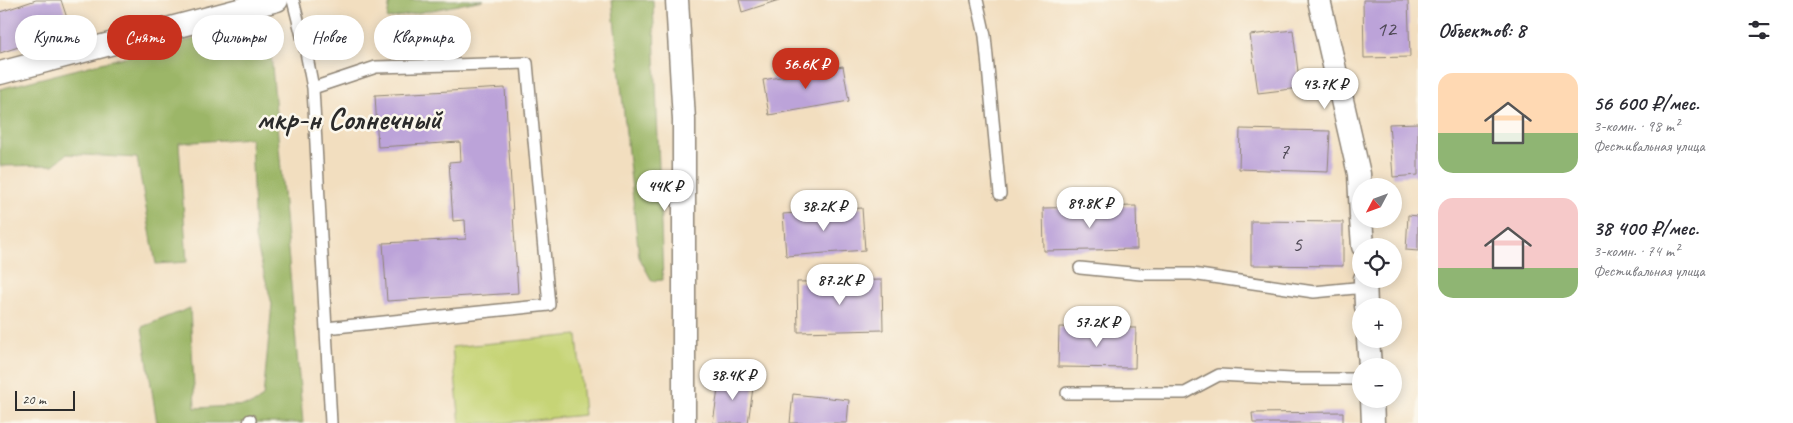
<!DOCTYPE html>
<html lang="ru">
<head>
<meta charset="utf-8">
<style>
	body { margin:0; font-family:Caveat,sans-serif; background:#f7f7f7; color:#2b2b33; height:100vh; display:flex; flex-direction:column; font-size:19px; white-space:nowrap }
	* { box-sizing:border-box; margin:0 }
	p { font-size:16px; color:#7c7c81 }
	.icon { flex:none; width:28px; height:28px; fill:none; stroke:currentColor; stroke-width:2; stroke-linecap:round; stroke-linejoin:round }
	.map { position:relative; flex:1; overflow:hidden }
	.side { display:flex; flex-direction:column; background:#fff; width:375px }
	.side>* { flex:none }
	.hud { position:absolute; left:15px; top:15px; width:475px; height:45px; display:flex; gap:10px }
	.needle { width:32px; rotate:229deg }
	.fabs { position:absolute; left:1352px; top:178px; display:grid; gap:10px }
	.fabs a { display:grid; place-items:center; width:50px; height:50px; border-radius:50%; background:#fff; box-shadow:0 2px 12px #0003; font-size:25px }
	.scale { position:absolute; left:15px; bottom:12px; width:60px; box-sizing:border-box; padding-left:5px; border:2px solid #2b2b2b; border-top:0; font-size:14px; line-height:18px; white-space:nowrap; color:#2b2b2b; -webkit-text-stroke:4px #fbf7ec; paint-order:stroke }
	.price { position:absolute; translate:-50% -42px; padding:0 11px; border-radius:18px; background:#fff; color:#222; font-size:16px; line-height:32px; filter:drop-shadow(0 1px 2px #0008) }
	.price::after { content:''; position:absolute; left:50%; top:30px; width:15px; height:11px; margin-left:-8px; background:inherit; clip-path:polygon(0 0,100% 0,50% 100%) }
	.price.current { background:#c8321e; color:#fff }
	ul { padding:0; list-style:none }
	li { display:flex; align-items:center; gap:15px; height:125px; padding:0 20px }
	li span { display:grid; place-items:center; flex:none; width:140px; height:100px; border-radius:15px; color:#555 }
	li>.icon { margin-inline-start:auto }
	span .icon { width:60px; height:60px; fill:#fffc; stroke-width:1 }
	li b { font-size:21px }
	h2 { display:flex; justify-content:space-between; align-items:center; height:60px; padding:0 20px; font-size:21px }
	.tag { padding:0 18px; border-radius:22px; background:#fff; box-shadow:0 2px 12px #0003; font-size:18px; line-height:45px }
	.tag.current { background:#c8321e; color:#fff }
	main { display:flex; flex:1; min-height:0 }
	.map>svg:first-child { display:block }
	.green { fill:#c6d476; stroke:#788050 }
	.forest { fill:#9cb667; stroke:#647049 }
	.building { fill:#bca3d9 }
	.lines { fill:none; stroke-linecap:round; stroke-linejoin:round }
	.lane-casing { stroke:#8e8475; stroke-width:14 }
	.street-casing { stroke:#8e8475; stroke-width:25 }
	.lane { stroke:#fff; stroke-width:11 }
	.street { stroke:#fff; stroke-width:22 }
	.labels { text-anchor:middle; stroke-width:5; stroke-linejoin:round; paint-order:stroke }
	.number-label { font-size:22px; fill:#4f4956 }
	.district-label { font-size:30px; font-weight:bold; fill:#2b2b2b; stroke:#fbf7ec }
</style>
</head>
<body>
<main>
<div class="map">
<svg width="1418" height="423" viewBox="0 0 1418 423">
	<rect width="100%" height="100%" fill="#fbf7ec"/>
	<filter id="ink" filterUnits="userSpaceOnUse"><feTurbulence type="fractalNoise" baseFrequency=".02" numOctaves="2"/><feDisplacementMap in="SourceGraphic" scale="10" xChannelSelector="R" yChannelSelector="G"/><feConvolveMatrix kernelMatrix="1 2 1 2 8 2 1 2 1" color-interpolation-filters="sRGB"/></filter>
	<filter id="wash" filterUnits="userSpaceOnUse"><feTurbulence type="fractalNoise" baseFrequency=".0096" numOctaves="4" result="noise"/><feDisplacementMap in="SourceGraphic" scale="20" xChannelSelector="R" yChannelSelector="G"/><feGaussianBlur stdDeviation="1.12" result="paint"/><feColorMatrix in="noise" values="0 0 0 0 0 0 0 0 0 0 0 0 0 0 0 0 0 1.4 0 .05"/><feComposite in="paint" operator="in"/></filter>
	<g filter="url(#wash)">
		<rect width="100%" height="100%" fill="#f2debf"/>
		<path class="green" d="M577,335L584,415L503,423H460L452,347Z"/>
		<path class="forest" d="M390,0H483L387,19Z
			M612,0H653L663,280L652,281L639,257Z
			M268,20L303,423H157L142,327L190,308L195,408L251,405L263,397L272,304L255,239L251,138L179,143L187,262L156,264L137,158L67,154L53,165L0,166V89Z"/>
		<g id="blocks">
			<path class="building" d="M36,0H61L71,30L0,53V12Z
				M739,0H779L742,12Z
				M1363,0H1408L1410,57L1364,58Z
				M1293,30L1300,88L1258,93L1250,35Z
				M843,66L849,101L769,115L763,80Z
				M505,88L518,293L387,301L383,243L466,239L465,220L453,221L449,162L461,161L460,142L378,147L375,95Z
				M1418,123V175L1393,177L1389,124Z
				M1240,129L1330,131L1328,172L1239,169Z
				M1136,206L1137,249L1044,251L1043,208Z
				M862,208L865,250L786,256L783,214Z
				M1408,215L1418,216V251L1406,250Z
				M1251,221L1343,222V266L1251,265Z
				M882,280L883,330L798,332L797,282Z
				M1059,327L1136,328L1135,368L1058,367Z
				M720,376L754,381L748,423H713Z
				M793,394L849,400L847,423H790Z
				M1343,412V423H1253L1252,413Z"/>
		</g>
	</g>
	<g filter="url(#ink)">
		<use href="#blocks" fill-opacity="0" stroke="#8e8475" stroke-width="1"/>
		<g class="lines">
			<g class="lane-casing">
				<path id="lane" d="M293,0L306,52L313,88
					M977,0L985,36L1000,194
					M1080,268L1141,274H1192L1314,292L1365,287
					M326,328L549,305L527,63L376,67L313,88L331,423
					M1067,393H1185L1219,375L1292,379H1361
					M249,423L250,420"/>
			</g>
			<g class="street-casing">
				<path id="street" d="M677,0L684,120V423
					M1319,0L1359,174L1361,216
					M0,73L277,0
					M1361,219L1363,246
					M1365,279L1366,306
					M1368,339L1370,366
					M1372,399L1373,423"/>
			</g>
			<use href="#lane" class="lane"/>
			<use href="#street" class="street"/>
		</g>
	</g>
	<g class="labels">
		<g class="number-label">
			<text x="1386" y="36">12</text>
			<text x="1284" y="158">7</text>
			<text x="1297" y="251">5</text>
		</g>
		<g class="district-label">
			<text x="349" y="129">мкр-н Солнечный</text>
		</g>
	</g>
</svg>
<div class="fabs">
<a><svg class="needle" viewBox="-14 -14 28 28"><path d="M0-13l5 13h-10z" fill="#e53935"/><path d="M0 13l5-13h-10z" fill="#7c7c81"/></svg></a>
<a><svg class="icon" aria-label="locate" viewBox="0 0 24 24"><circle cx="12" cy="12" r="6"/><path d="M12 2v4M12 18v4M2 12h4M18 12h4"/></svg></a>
<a>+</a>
<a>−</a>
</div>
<div class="scale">20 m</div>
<b class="price current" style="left:806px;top:90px">56.6K ₽</b>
<b class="price" style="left:1325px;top:110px">43.7K ₽</b>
<b class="price" style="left:665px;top:212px">44K ₽</b>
<b class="price" style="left:1090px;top:229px">89.8K ₽</b>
<b class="price" style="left:824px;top:232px">38.2K ₽</b>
<b class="price" style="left:840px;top:306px">87.2K ₽</b>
<b class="price" style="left:1097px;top:348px">57.2K ₽</b>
<b class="price" style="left:733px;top:401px">38.4K ₽</b>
<div class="hud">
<a class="tag">Купить</a>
<a class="tag current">Снять</a>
<a class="tag">Фильтры</a>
<a class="tag">Новое</a>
<a class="tag">Квартира</a>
</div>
</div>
<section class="side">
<h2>Объектов: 8<svg class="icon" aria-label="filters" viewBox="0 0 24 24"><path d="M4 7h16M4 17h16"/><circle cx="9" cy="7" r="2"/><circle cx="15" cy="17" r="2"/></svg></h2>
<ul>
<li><span style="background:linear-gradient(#ffd9b3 60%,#8fb573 0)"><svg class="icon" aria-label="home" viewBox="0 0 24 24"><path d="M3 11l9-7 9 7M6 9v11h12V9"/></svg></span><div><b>56 600 ₽/мес.</b><p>3-комн. · 98 m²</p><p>Фестивальная улица</p></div></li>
<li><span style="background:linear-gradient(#f6c9c9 70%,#8fb573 0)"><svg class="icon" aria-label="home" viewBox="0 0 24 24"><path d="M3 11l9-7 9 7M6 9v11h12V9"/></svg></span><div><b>38 400 ₽/мес.</b><p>3-комн. · 74 m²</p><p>Фестивальная улица</p></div></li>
</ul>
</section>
</main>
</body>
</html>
